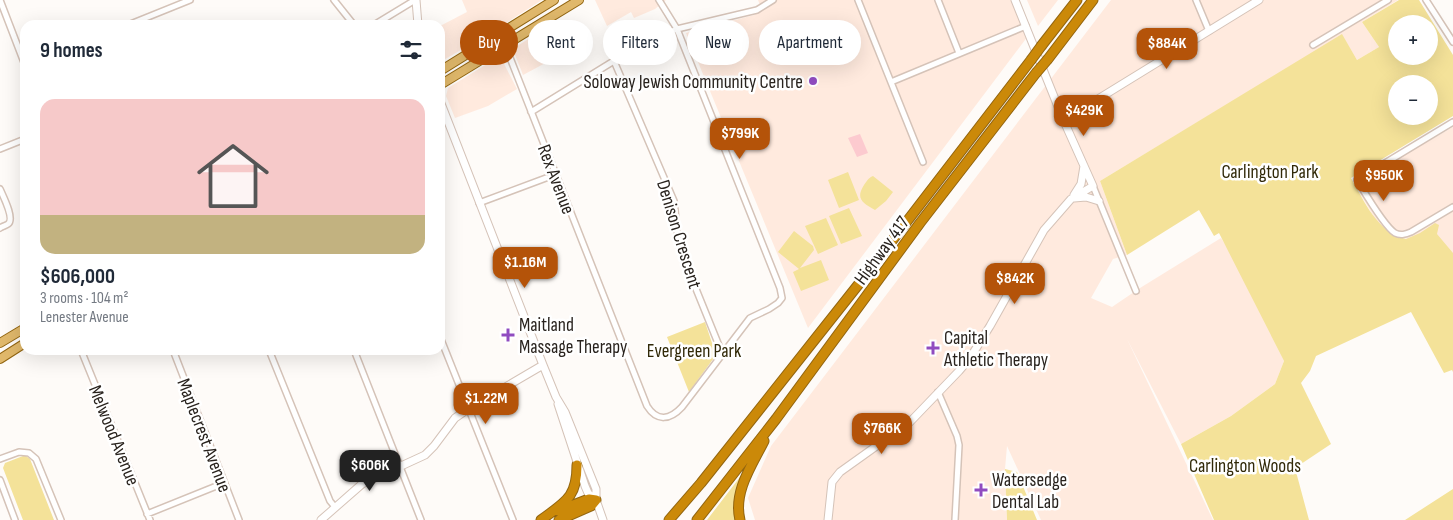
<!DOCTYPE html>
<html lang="en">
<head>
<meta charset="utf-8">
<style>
	body { margin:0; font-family:"Sofia Sans Condensed",sans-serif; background:#f6f6f7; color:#1f2937; height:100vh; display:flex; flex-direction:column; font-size:19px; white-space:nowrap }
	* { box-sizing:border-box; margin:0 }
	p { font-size:16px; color:#747a83 }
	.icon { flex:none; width:28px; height:28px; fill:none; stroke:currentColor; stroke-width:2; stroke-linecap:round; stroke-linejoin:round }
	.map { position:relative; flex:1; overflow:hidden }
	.drawer { position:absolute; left:20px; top:20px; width:425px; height:335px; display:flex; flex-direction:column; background:#fff; border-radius:15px; box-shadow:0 5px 20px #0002 }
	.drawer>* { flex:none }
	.banner { position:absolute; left:460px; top:20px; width:475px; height:45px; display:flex; gap:10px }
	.controls { position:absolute; left:1388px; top:15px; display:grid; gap:10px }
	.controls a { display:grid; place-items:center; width:50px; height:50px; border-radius:50%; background:#fff; box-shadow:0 5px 20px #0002; font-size:25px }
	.price { position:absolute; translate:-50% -42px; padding:0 11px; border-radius:10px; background:#b45309; color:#fff; font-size:16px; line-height:32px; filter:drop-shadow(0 1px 2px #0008) }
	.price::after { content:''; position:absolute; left:50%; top:30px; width:15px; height:11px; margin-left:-8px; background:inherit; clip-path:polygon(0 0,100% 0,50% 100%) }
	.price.selected { background:#222; color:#fff }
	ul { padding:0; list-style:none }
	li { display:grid; align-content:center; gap:10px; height:265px; padding:0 20px }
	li+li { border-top:1px solid #e0e1e3 }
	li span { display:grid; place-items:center; height:155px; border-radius:15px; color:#555 }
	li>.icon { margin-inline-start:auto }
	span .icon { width:90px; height:90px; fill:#fffc; stroke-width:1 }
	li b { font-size:21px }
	h2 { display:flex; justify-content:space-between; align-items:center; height:60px; padding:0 20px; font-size:21px }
	.tag { padding:0 18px; border-radius:22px; background:#fff; box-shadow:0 5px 20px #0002; font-size:18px; line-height:45px }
	.tag.selected { background:#b45309; color:#fff }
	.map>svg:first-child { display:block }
	.built { fill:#ffeade }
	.green { fill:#f4e299; fill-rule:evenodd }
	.water { fill:#fccacf }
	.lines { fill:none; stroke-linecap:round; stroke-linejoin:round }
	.street-casing { stroke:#d5c3b8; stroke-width:8 }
	.secondary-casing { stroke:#d5c3b8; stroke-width:9 }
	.primary-casing { stroke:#926510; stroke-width:10 }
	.highway-casing { stroke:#926510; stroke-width:11 }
	.street { stroke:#fff; stroke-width:5 }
	.secondary { stroke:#fff; stroke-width:7 }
	.primary { stroke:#e0b86b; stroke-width:8 }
	.highway { stroke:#cb8909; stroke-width:9 }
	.highway-bridge-casing { stroke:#926510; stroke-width:11; stroke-linecap:butt }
	.highway-bridge { stroke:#cb8909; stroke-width:9 }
	.poi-dot { fill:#904cc0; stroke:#fff; stroke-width:2 }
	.labels { text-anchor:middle; stroke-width:5; stroke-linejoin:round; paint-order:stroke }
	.poi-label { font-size:19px; fill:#29231e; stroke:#fff; text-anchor:start }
	.park-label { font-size:19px; fill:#312908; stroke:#fff }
	.street-label { font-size:19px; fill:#29231e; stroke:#fff }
</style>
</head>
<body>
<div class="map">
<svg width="1453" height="520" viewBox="0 0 1453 520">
	<rect width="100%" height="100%" fill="#fefbf8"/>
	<path class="built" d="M462,0H542L492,32L440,62V26L467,12Z
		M595,0H666L655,9L634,18L631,12L607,26Z
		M758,0H1012L1028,36L808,328L686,33L754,15L762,10Z
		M1027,0H1058L1038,26Z
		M1111,0H1398L1362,22L1379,47L1357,60L1342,35L1100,181L1127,255L1113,259L1091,298L1112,307L1140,288L1221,238L1230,252L1284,361L1275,384L1231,416L1181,444L1127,339L1213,520H1041L1007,446L1005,469L1007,520H755L748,498L771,446Z
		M538,33L551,60L523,75L514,52V48Z
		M500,56L517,89L488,106L455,118L446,96L448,88Z
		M1453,127V259L1407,239L1393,235L1383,228L1374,217L1354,184Z"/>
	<path class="green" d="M1399,0H1419L1453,55V116L1351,178C1365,202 1376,231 1406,239L1420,233L1435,223L1439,225L1437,234L1453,253V372L1452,370L1444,373L1411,312L1316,356L1310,371L1301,383L1331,444L1295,468L1309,520H1214L1181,444L1231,416L1275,384L1284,361L1219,233L1214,236L1199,210L1127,255L1100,181L1342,34L1357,60L1379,47L1362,22ZM1396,24H1429V56H1396ZM1396,84H1429V116H1396Z
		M809,21L812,31L774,43L771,33Z
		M848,172L859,200L839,208L828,180Z
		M873,176L893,192L886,201L875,210C863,203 855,199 864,185C867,181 868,178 873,176Z
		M849,208L862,236L841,244L829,216Z
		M826,218L838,245L818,254L805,226Z
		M794,231L813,246L814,250L800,268L821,260L829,280L801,291L793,272L799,269L778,252Z
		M705,322L716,355L689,392L667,337Z
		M23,456H26L30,459L54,520H23L3,468L5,463Z
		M1005,469L1017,472L1037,520H1007Z
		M740,477H741L734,499L736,520H707Z
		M1453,489V520H1405Z"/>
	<path class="water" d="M860,134L868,153L857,157L848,138Z"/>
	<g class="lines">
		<g class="street-casing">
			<path id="street" d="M0,0L25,65
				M334,0L354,25
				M858,0L923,162
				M938,0L959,53
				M1196,0L1209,31
				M1426,0L1453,42
				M128,25L190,0
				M374,25L415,0
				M505,45L647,406C657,422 670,420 682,407L750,318L769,309L778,303L782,298L780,288L677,29L659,0
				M1313,45L1388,0
				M614,61L674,201L678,240L681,252L722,353
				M891,82L1026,26
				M531,112L643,43L677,29L757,10L773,0
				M1453,122L1357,180C1365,193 1384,226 1395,233C1401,236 1406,234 1411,232L1453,207
				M0,149L25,139
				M1093,186L1136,291
				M0,189C3,196 15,219 8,224C7,225 1,227 0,228
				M479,203L546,178
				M440,337L513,520
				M81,350L150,520
				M173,350L239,520
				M269,350L330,501L335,507
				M354,350L421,520
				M938,392L957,436L959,445L955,520
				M0,459L19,452L29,453L36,459L61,520
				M0,480L15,520
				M147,514L224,483"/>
		</g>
		<g class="secondary-casing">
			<path id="secondary" d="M416,0L418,25
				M440,101L543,365L556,397L565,412L596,489V500L603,520
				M1063,119L1072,115L1259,0
				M1074,195L1081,184L1084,166
				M1074,198L1086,197L1099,201
				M558,404L585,486L588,493L595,500
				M321,520L362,484L425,455L434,446L455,418L468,409L543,365
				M828,520L832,482L840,472L910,422L959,371L970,358L990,326L1044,230L1071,199L1093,186L1063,119L1015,0"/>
		</g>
		<g class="primary-casing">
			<path id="primary" d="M440,71L554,0
				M440,85L579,0
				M0,343L25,328
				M0,359L25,343"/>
		</g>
		<g class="highway-casing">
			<path id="highway" d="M1042,45L1077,0
				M1048,59L1093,0
				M558,511L589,499L596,500
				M541,520C565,502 577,498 577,465
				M559,520L591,506L596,500
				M669,520L701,483L858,285L1031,60
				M697,520L776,419L920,223L1036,73
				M740,520C733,492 752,465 764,441"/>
		</g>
		<use href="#street" class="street"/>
		<use href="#secondary" class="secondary"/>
		<use href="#primary" class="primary"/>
		<use href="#highway" class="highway"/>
		<g class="highway-bridge-casing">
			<path id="highway-bridge" d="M1031,60L1042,45
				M1036,73L1048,59"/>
		</g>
		<use href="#highway-bridge" class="highway-bridge"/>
	</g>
	<g class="poi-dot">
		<circle cx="813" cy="81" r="5"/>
		<path d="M505.5 327.5h5v5h5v5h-5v5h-5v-5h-5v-5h5z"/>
		<path d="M930.5 340.5h5v5h5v5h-5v5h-5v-5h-5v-5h5z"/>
		<path d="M978.5 482.5h5v5h5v5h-5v5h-5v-5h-5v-5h5z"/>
	</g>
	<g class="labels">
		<g class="poi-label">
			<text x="803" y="88" text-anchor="end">Soloway Jewish Community Centre</text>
			<text x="519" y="331">Maitland<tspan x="519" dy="22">Massage Therapy</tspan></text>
			<text x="944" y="344">Capital<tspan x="944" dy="22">Athletic Therapy</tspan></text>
			<text x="992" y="486">Watersedge<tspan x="992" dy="22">Dental Lab</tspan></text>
		</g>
		<g class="park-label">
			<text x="1270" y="178">Carlington Park</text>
			<text x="694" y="357">Evergreen Park</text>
			<text x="1245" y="472">Carlington Woods</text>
		</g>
		<g class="street-label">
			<text transform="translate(557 179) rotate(69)" y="7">Rex Avenue</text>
			<text transform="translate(680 234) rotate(73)" y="7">Denison Crescent</text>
			<text transform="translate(881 250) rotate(-54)" y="7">Highway 417</text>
			<text transform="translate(115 435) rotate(68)" y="7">Melwood Avenue</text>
			<text transform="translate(205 435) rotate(69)" y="7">Maplecrest Avenue</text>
		</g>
	</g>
</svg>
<div class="controls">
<a>+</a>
<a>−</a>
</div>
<b class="price" style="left:1167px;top:70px">$884K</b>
<b class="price" style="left:1084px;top:137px">$429K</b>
<b class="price" style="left:740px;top:160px">$799K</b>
<b class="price" style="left:1384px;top:202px">$950K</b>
<b class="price" style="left:525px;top:289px">$1.16M</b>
<b class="price" style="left:1015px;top:305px">$842K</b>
<b class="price" style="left:486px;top:425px">$1.22M</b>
<b class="price" style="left:882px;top:455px">$766K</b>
<b class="price selected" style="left:370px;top:492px">$606K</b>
<div class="banner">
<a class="tag selected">Buy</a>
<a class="tag">Rent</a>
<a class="tag">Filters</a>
<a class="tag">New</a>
<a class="tag">Apartment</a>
</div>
<section class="drawer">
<h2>9 homes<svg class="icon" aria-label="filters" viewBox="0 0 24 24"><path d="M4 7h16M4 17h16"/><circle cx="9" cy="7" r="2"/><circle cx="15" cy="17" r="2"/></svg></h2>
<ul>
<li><span style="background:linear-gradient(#f6c9c9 75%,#c2b280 0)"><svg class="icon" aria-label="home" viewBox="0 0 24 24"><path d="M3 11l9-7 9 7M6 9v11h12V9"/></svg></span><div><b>$606,000</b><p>3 rooms · 104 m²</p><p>Lenester Avenue</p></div></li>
</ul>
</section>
</div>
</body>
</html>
